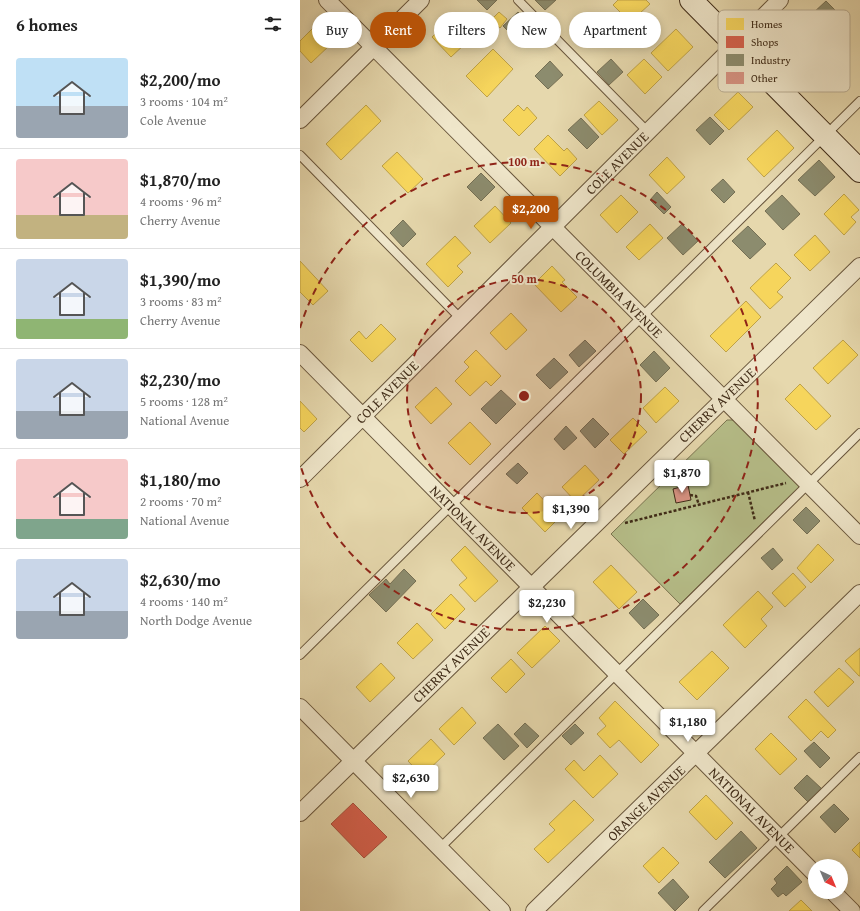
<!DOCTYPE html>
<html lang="en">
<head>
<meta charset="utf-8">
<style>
	body { margin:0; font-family:"Gentium Book Plus",serif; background:#f2f2f2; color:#222; height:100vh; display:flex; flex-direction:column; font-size:15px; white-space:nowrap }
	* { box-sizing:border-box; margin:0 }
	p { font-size:13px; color:#767676 }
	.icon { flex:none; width:22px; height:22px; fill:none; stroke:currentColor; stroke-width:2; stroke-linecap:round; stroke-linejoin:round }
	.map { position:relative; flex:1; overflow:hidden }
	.panel { display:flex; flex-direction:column; background:#fff; width:300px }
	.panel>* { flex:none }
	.hud { position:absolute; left:12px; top:12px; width:380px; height:36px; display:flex; gap:8px }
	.needle { width:26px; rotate:136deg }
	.buttons { position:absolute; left:508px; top:859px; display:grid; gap:8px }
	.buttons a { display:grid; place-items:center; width:40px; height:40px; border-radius:50%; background:#fff; box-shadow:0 2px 10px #0003; font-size:20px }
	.price { position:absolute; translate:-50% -34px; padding:0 9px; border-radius:4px; background:#fff; color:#222; font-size:13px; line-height:26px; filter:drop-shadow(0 1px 2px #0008) }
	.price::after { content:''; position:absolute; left:50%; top:24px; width:12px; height:9px; margin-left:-6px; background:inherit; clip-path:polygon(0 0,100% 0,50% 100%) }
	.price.on { background:#b45309; color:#fff }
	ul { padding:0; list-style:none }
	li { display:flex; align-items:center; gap:12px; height:100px; padding:0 16px }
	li+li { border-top:1px solid #e0e0e0 }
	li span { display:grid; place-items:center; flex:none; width:112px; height:80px; border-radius:4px; color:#555 }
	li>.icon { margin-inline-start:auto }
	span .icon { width:48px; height:48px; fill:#fffc; stroke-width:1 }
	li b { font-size:17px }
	h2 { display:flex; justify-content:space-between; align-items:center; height:48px; padding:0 16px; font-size:17px }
	.pill { padding:0 14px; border-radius:18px; background:#fff; box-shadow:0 2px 10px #0003; font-size:14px; line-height:36px }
	.pill.on { background:#b45309; color:#fff }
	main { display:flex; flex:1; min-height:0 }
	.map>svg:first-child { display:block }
	.green { fill:#b6be89; stroke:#7a7450 }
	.homes { fill:#f6d55c; stroke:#bfa247 }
	.shops { fill:#d6604d; stroke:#a9503d }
	.industry { fill:#8c8c6e; stroke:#756f54 }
	.building { fill:#d89383; stroke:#3f2b17 }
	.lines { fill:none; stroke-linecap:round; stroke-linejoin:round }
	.lane-casing { stroke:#69563c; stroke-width:10 }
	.street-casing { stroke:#69563c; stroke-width:18 }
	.secondary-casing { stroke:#3f2b17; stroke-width:24 }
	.path { stroke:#3f2b17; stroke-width:2.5; stroke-dasharray:3 2; stroke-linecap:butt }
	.lane { stroke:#efe6ca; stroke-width:8 }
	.street { stroke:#efe6ca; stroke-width:16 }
	.secondary { stroke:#efe6ca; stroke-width:22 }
	.ring { fill:none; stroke:#8f2418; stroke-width:2; stroke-dasharray:7 5 }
	.labels { text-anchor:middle; stroke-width:4; stroke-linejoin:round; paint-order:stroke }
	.street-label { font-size:14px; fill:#3f2b17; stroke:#efe6ca }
	.key { fill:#efe6ca; stroke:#baae94; stroke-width:1 }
	.key-label { font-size:11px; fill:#3f2b17 }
	.centre { fill:#8f2418; stroke:#efe6ca; stroke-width:2 }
	.ring-label { font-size:12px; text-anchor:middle; font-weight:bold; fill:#8f2418; stroke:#efe6ca; stroke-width:4; stroke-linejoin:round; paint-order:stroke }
</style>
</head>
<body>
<main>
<section class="panel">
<h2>6 homes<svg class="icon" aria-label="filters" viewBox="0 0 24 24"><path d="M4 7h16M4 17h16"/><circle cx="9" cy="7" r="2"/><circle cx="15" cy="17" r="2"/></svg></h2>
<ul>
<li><span style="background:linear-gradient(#bfe0f5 60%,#9aa5b1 0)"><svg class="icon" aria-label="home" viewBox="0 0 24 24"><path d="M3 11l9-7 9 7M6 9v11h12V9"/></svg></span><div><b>$2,200/mo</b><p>3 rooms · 104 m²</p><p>Cole Avenue</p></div></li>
<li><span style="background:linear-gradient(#f6c9c9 70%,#c2b280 0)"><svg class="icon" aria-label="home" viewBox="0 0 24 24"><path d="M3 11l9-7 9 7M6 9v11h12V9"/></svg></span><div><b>$1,870/mo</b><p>4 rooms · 96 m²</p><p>Cherry Avenue</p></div></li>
<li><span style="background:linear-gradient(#c9d6e8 75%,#8fb573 0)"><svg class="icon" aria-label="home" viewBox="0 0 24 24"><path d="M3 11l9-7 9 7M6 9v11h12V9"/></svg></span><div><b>$1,390/mo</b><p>3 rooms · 83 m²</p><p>Cherry Avenue</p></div></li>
<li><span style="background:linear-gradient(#c9d6e8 65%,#9aa5b1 0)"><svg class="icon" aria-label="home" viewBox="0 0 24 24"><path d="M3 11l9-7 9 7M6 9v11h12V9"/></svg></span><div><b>$2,230/mo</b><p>5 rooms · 128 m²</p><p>National Avenue</p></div></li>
<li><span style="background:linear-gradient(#f6c9c9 75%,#7fa58c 0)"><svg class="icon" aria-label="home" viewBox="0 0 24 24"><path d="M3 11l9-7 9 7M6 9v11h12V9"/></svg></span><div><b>$1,180/mo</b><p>2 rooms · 70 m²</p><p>National Avenue</p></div></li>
<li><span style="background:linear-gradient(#c9d6e8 65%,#9aa5b1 0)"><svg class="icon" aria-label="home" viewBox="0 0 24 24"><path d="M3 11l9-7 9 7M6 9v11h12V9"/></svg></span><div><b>$2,630/mo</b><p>4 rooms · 140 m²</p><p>North Dodge Avenue</p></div></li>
</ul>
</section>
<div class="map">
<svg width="560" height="911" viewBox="0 0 560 911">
	<rect width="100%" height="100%" fill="#e6d8ad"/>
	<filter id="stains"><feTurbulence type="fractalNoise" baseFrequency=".005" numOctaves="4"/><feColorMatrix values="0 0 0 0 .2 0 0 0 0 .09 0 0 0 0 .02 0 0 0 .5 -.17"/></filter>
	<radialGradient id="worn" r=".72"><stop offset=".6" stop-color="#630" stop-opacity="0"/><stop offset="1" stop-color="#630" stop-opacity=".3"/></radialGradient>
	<path class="green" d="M427,420H433L438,423L500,486L380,604L311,534Z"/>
	<path class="homes" d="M318,0H346L350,4L330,22L313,5Z
		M199,12L207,19L200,28L191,20Z
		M147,23L166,43L151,57L132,37Z
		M16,25L32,43L11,63L0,51V41Z
		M376,29L393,47L368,71L351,53Z
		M193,49L213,69L187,97L166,76Z
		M344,59L362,77L345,94L327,75Z
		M438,92L453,107L429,130L414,115Z
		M299,101L318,120L302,135L284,115Z
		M66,105L81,121L41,160L26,144Z
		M218,105L224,111L227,107L237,118L219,136L203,120Z
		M477,130L494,148L464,177L447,159Z
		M248,135L264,151L267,148L277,159L260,176L234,149Z
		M97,152L123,179L108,193L82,166Z
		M367,157L385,177L367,194L349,175Z
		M544,194L559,210L551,217L556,222L544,235L524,214Z
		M321,195L338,212L317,233L300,215Z
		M195,206L211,223L190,243L174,226Z
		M350,224L363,238L339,260L326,247Z
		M515,235L530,252L510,271L494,255Z
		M155,236L171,253L157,266L163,272L148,287L126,264Z
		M0,261L28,291L13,305L0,292Z
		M476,263L491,278L477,292L483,297L470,309L450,288Z
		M252,266L265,280L262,282L277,297L261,312L234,284Z
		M446,301L461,317L426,352L410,336Z
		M211,313L227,330L206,350L190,333Z
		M81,324L96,339L72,362L50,340L59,331L66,339Z
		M543,340L558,355L528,384L513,368Z
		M176,350L201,376L191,386L186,381L170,396L155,381L169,367L164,362Z
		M500,384L531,416L516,430L485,399Z
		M136,387L152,404L131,424L115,407Z
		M365,387L379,401L356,423L343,408Z
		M0,401L17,419L4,432L0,428Z
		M333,418L347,432L324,454L310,440Z
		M170,422L191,444L170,465L148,443Z
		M285,465L299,480L276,502L262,487Z
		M237,493L260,517L245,532L222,508Z
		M518,544L534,560L511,583L497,568Z
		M165,546L198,581L175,602L159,585L167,578L151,560Z
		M311,565L337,592L319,609L293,582Z
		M493,573L506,587L485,607L472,593Z
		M458,591L473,607L461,619L467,626L445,648L423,625Z
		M151,594L165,609L145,629L131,614Z
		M117,623L133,640L113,659L97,643Z
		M245,626L260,641L232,668L217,653Z
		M560,648V676H559L545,661Z
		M412,651L429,668L397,700L379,682Z
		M211,659L225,674L206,693L191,678Z
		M81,663L95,678L70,702L56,687Z
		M539,668L554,682L528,707L514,692Z
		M506,699L536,730L528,738L521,731L511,741L488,717Z
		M315,701L359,745L341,763L319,740L310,748L297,734L306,726L299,718Z
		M162,707L176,723L154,745L139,729Z
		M471,733L497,759L480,775L455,749Z
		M131,739L145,754L122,776L108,761Z
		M300,755L318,774L293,798L265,769L274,760L284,771Z
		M406,795L433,823L416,840L389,812Z
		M274,800L294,820L248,863L234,849L255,830L249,824Z
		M560,842V858L552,850Z
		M363,847L379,863L359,883L343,866Z
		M501,900L512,911H489Z"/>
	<path class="shops" d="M53,803L87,837L64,858L31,824Z"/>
	<path class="industry" d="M177,0H197L187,10Z
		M235,0H256L245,10Z
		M526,1L539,14L525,28L512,14Z
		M218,12L236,31L222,45L203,26Z
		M330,22L338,30L326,41L318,34Z
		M311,59L323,72L309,85L297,72Z
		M250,61L263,75L248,89L235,76Z
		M410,117L424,131L410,145L396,130Z
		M281,118L299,137L287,149L268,130Z
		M519,160L535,177L515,196L498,180Z
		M181,173L195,187L181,201L167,187Z
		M423,179L435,192L424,203L411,190Z
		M357,192L371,207L364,214L350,200Z
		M482,195L500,214L483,230L465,211Z
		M103,220L116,234L103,247L90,233Z
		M382,224L398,241L383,255L367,238Z
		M448,226L466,244L450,259L432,241Z
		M285,340L296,351L279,367L269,355Z
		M354,351L370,368L356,382L340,365Z
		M254,358L268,372L250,389L236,375Z
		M201,390L216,404L196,424L181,409Z
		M293,418L309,434L295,448L280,431Z
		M266,426L277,438L264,450L254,439Z
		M218,463L228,473L217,484L206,474Z
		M506,507L520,521L507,534L493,520Z
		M473,548L483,560L472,570L461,558Z
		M104,569L116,581L86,612L69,595L86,579L90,584Z
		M343,599L359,615L344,629L329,613Z
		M225,723L239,736L227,748L214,734Z
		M198,724L219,746L204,760L183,738Z
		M275,724L284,733L271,745L262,736Z
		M514,742L530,758L520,768L504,751Z
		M507,775L522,789L508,802L494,788Z
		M534,804L549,819L535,833L520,817Z
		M441,831L457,848L425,878L409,862Z
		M487,866L502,882L486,896L483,893L478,897L471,889L477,883L474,879Z
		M373,879L389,897L375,911L358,893Z"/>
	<path class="building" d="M388,485L391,500L376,503L373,489Z"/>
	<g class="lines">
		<g class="lane-casing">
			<path id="lane" d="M218,0L348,132
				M0,155L161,319
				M0,655L560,101
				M140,848L560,433
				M403,911L560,757"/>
		</g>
		<g class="street-casing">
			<path id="street" d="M27,0L560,536
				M0,120L121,0
				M0,353L515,874
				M0,479L480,0
				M0,707L202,911
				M0,813L560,266
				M533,892L552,911
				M234,911L560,593"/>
		</g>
		<g class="secondary-casing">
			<path id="secondary" d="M391,0L560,171"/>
		</g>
		<path class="path" d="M448,492L455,521
			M390,495L396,496L399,505
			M325,523L486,483"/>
		<use href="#lane" class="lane"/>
		<use href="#street" class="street"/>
		<use href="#secondary" class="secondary"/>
	</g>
	<circle cx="224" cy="396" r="117" fill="#8f2418" fill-opacity=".12"/>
	<g class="ring">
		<circle cx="224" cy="396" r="117"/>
		<path d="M0 328A234 234 0 1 1 0 464"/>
	</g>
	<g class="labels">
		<g class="street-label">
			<text transform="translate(317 163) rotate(-45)" y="5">COLE AVENUE</text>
			<text transform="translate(319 294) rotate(45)" y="5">COLUMBIA AVENUE</text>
			<text transform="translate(87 392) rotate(-45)" y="5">COLE AVENUE</text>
			<text transform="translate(417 405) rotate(-44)" y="5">CHERRY AVENUE</text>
			<text transform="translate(173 528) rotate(45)" y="5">NATIONAL AVENUE</text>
			<text transform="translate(151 665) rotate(-44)" y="5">CHERRY AVENUE</text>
			<text transform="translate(346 803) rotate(-44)" y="5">ORANGE AVENUE</text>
			<text transform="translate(452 810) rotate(45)" y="5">NATIONAL AVENUE</text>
		</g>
	</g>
	<rect x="418" y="10" width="132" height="82" rx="6" class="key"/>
	<rect x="426" y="18" width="18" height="12" fill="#f6d55c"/>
	<rect x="426" y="36" width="18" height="12" fill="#d6604d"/>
	<rect x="426" y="54" width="18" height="12" fill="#8c8c6e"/>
	<rect x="426" y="72" width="18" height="12" fill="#d89383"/>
	<g class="key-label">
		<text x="451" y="28">Homes</text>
		<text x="451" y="46">Shops</text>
		<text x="451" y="64">Industry</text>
		<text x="451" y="82">Other</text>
	</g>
	<circle cx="224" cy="396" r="6" class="centre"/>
	<g class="ring-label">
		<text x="224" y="166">100 m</text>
		<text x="224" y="283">50 m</text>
	</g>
	<rect width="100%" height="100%" filter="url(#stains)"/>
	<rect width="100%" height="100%" fill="url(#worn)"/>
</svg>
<div class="buttons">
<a><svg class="needle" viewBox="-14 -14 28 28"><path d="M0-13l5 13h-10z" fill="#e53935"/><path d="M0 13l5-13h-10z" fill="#767676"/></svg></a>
</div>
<b class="price on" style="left:231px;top:230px">$2,200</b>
<b class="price" style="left:382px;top:494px">$1,870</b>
<b class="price" style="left:271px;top:530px">$1,390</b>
<b class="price" style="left:247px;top:624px">$2,230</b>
<b class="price" style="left:388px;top:743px">$1,180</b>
<b class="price" style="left:111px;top:799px">$2,630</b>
<div class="hud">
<a class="pill">Buy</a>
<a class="pill on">Rent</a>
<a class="pill">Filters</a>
<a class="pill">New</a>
<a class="pill">Apartment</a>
</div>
</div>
</main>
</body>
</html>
